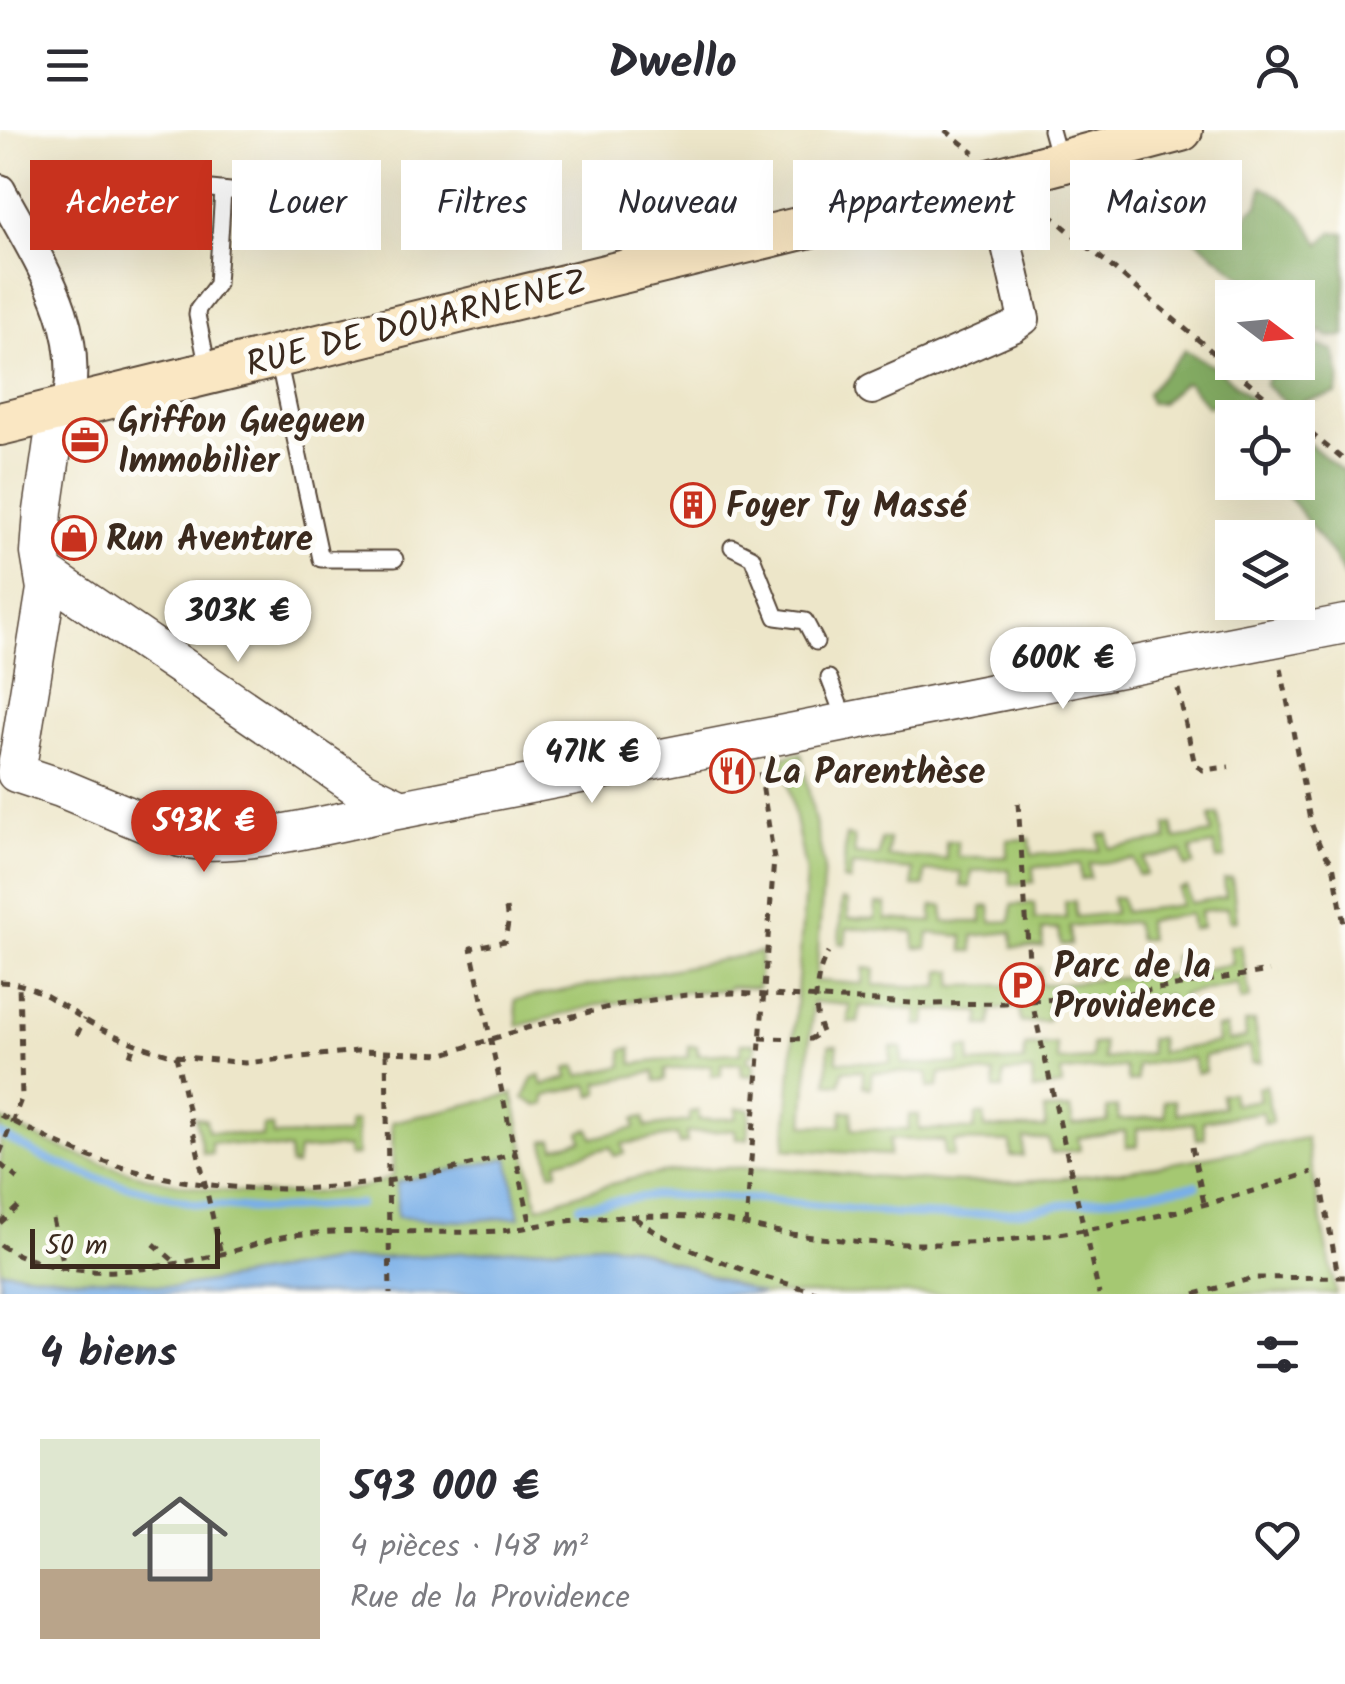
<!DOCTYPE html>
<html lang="fr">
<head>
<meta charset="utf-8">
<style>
	body { margin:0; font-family:Kalam,sans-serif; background:#f7f7f7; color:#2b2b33; height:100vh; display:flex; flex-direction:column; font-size:38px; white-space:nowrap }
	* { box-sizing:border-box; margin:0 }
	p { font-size:32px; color:#7c7c81 }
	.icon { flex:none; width:55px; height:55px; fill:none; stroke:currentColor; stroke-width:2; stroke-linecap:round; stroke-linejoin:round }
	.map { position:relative; height:1164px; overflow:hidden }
	.side { display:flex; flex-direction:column; background:#fff; flex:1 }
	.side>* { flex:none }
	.guide { position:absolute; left:30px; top:30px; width:1285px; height:90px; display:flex; gap:20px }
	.needle { width:65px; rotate:106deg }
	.buttons { position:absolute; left:1215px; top:150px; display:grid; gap:20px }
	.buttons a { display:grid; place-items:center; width:100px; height:100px; border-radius:0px; background:#fff; box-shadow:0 10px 40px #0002; font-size:50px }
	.scale { position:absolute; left:30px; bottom:25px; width:190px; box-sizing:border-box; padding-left:10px; border:5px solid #3b2a1e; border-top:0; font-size:28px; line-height:35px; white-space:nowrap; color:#3b2a1e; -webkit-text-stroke:8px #fdfcf7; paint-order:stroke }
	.price { position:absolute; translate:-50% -85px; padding:0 22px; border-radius:35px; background:#fff; color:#222; font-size:32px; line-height:65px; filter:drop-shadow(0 2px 5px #0008) }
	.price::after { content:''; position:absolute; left:50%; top:60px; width:30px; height:22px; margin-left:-15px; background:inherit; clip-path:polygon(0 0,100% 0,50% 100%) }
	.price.active { background:#c8321e; color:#fff }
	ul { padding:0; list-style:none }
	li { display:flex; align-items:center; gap:30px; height:250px; padding:0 40px }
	li span { display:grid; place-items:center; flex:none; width:280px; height:200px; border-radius:0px; color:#555 }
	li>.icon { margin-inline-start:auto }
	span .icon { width:120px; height:120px; fill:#fffc; stroke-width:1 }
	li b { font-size:42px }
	h2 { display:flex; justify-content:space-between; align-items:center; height:120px; padding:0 40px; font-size:42px }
	.tag { padding:0 35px; border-radius:0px; background:#fff; box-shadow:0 10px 40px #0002; font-size:35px; line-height:90px }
	.tag.active { background:#c8321e; color:#fff }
	header { display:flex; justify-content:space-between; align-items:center; height:130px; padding:0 40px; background:#fff; font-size:45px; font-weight:600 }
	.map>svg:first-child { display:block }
	.green { fill:#a5c872; stroke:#707948; stroke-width:2.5 }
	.forest { fill:#84ac64; stroke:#606b41; stroke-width:2.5 }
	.water { fill:#79afe7; stroke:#5a6c82; stroke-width:2.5 }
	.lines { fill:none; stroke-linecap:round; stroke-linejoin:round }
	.stream { stroke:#79afe7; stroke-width:8 }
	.service-casing { stroke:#564638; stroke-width:19 }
	.minor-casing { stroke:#564638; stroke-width:34 }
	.tertiary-casing { stroke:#564638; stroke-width:41 }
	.secondary-casing { stroke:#564638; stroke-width:46 }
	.path { stroke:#564638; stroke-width:5; stroke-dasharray:8 8; stroke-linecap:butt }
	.service { stroke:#fff; stroke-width:15 }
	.minor { stroke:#fff; stroke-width:30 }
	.tertiary { stroke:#fff; stroke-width:38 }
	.secondary { stroke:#fae7c3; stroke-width:42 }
	.labels { text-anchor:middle; stroke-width:10; stroke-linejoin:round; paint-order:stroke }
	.street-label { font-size:35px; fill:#3b2a1e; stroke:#fdfcf7 }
	.poi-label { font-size:35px; font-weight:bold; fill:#3b2a1e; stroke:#fdfcf7; text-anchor:start }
</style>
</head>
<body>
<header><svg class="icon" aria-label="menu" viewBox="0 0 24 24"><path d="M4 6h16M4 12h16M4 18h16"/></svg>Dwello<svg class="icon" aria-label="person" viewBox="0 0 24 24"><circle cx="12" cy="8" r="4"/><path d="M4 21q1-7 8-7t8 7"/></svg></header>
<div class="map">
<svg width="1345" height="1164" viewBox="0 0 1345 1164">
	<rect width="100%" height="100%" fill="#fdfcf7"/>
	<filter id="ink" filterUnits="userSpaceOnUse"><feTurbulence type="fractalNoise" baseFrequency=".01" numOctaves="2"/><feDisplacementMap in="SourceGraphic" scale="20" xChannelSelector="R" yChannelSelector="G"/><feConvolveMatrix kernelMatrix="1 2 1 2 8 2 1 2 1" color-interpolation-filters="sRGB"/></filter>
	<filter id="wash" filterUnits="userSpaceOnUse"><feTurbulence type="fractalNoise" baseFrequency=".0048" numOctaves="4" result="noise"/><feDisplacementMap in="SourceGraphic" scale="40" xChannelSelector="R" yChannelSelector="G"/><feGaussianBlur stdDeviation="2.25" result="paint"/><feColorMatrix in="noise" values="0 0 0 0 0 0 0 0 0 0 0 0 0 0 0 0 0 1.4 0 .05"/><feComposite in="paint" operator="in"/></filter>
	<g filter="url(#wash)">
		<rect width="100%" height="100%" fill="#ede6c9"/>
		<path class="green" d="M801,623L824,736L816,851L863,854L864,838L875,839L874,855L940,857L941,841H954L953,856L1016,855L1017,839L1040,838L1041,855L1099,850V834L1107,833L1109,849L1175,844L1174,826L1183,824L1187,842L1233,834L1230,817L1241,815L1250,868L1241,871L1238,854L1181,865L1183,880L1173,881L1169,865L1124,870L1125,885L1116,886L1113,871L1047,876L1048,891L1021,893L1019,878L992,880L991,896H980V882L927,880L925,895H916L917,880L860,876L858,893L848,892L850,875L813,872L804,995L841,996L842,981H852V999L908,1000L909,985H919V999L974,1000L976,985H984L985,998H1046L1044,980L1070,979L1073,995L1108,992L1107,978L1117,977L1119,990L1165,986L1164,971L1174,970L1177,984L1223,977L1221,964L1231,962L1234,974L1260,970L1258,958L1266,955L1272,992L1264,994L1262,982L1203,991L1205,1008L1197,1009L1194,993L1137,999V1016L1126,1017L1125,1001L1078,1008L1080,1020L1051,1023L1048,1009H1024L1023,1026H1011L1010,1012L954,1011L953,1027L944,1026V1011L890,1009L889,1025L785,1019L806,744L783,627Z
			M1218,684L1225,728L1217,730L1214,715L1191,719L1194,735L1185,737L1182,722L1144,728L1146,744L1138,745L1134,729L1089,734L1090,748L1081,749L1080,734L1033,737L1034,752L1011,755L1009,739L972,741L970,757L961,756V742L925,741L924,756H913V740L852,735L850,751L843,750L846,706L854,707L855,725L879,726L881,709H889L888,727L946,729V712L957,711L958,727H1007V710L1030,709L1032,725L1100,720L1099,705L1108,704L1109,718L1167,710L1166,695L1172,694L1175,709L1212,703L1210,686Z
			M1232,748L1237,790L1230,791L1227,778L1200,781L1202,797L1192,799L1190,784L1146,791L1149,809L1138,810L1134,792L1070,797L1071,815H1061L1059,799L1042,800L1043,817H1013L1012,802L973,806V821H963V806L929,803L927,818H915L914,802L847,798L845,814L839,813L842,770L848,771V788L875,789L876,774H886V789L932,792V776H943L944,792H982V777L990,776L991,792L1011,791L1012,775L1034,773L1035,790L1066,788L1065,772L1074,771L1076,787L1114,783L1112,768L1121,767L1124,782L1181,775L1179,759L1187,757L1190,773L1226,767L1224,749Z
			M761,822L758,858L729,857L727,860L683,862L609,874V872L518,896L515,870Z
			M1254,891L1261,932L1252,933L1249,917L1204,926L1205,942L1196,943L1193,928L1137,935V951L1128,952L1125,937L1061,942L1062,956L1033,960L1032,941L1004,943L1003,959H995L994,944L940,943L938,957L928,958V943L872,942L870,958L863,956V941L843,940L840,954L827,953L829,915H837V931L890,933L891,917L902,918V934H959L960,918H970V934L1024,931L1025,916L1056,914L1058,931L1092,929V914L1103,913L1104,929L1150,923L1149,909H1159L1160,922L1218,913L1217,898L1226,897L1228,911L1246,908L1245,893Z
			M741,913H755V924L748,925V932L754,933V946L742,945L741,933L721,934V945L712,946L711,935L665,940V950L656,951L654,942L598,953L599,963L592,966L588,955L545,966V974L538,976L524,968L533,948L540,945L543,955L568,948L566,939L576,936L579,946L623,936L622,920L631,918L633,934L688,927V916H697L698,925L741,923Z
			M513,964L538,1077C583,1062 630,1046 677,1041C781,1029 886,1054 989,1052C1096,1051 1201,1028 1306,1008L1336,1164H762L629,1116L600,1114L337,1131L173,1158L114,1148L80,1149L0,1140V989C97,1040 201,1070 311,1063C343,1060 364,1061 393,1046L392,992Z
			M737,978L750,979L748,1009H736L735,1000L686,1003L687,1013L679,1014L677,1005L622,1014L624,1023L614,1026L610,1017L557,1031L558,1041L551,1043L544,1011L553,1009L555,1017L582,1010L580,1002L589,999L593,1008L635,998L634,989L644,987L646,997L689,991L690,982L698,981L699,990L736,988Z
			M195,987L206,990L208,1001L262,1007L263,996H272L273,1006L348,1004V993L356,992L357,1025L348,1026L347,1017L298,1020L296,1036L290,1035L289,1020L211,1012L212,1024L203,1023Z"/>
		<path class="forest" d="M1262,57C1290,68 1306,88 1320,114L1333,102L1345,103V206L1329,207L1320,201L1310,214L1334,220L1340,249L1336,264L1304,271L1295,280L1265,255L1274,233L1298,232V197L1304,184L1298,180V168L1274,167L1254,156L1190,105L1216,86L1243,98L1249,82L1258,75Z
			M1185,220L1218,239L1271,287L1232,288V297L1214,274L1208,277L1188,253H1183L1161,273H1150L1147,263Z
			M1298,305L1345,343V448L1334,427L1278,353L1298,352Z"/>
		<path class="water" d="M508,1028L520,1087L460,1091L397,1087V1052Z
			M600,1114L628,1116L762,1164H0V1140L80,1149L114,1148L173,1158L337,1131Z"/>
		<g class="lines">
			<path class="stream" d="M0,1004L42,1027L96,1048L195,1074L266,1080L359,1074
				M580,1076L654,1065L758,1069L896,1084L948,1086L1020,1081L1196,1055"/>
		</g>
	</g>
	<g filter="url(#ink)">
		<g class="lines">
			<g class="service-casing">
				<path id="service" d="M1051,0L1059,29
					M182,56L289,67
					M278,229L321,429H395
					M208,239L197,185L198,179L217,154L223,60
					M732,417L752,427L776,487L805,491L816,512
					M829,548L845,590"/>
			</g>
			<g class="minor-casing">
				<path id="minor" d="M0,60C35,126 89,200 66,278
					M872,259L1013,197L1024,189L992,51"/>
			</g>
			<g class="tertiary-casing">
				<path id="tertiary" d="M66,278L53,312L43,381L40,423L46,459L16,643L61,658L181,708C238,720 342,690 402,679L1345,494
					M46,444L364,661L402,679"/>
			</g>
			<g class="secondary-casing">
				<path id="secondary" d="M0,294L937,65L1181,0"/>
			</g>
			<path class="path" d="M945,0L974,23
				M1037,74L1291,288
				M1298,293L1345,331
				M1281,538L1310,690L1320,716L1333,734L1345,800
				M1178,559L1195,635L1203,640L1229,637
				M1018,673L1032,872L1099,1164
				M506,778L508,793L505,811L471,818L515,1023
				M0,852C39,853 61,877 94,895C120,909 147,919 176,926L221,1124
				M77,905L84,889
				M760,908L810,909L822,902C812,880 815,843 828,823
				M386,922L390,1164
				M130,926L134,914
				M176,926L245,933L357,921L444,924L530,897L617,875L687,865L733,863L931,874L1003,873L1125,864L1269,841
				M0,985C35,1002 68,1020 105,1032C239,1076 382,1061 515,1023L531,1096
				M1192,1017L1204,1073
				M0,1023L22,967L19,853
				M0,1034L18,1049
				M1321,1051L1338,1146
				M635,1088C682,1124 765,1147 822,1164
				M53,1089L65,1139
				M0,1093L22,1073
				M746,1096L774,729L760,641
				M154,1114L175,1132
				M0,1115C68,1156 147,1141 221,1124C245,1119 268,1108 294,1105C362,1097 430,1105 498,1101C518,1100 538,1095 558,1092C603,1087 648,1085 694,1087C727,1089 759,1099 791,1104C859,1114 927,1117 995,1111C1103,1102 1209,1077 1312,1042
				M1195,1164L1254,1148L1345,1147"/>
			<use href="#service" class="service"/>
			<use href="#minor" class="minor"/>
			<use href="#tertiary" class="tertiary"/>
			<use href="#secondary" class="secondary"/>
		</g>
	</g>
	<defs>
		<g id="office-ring" transform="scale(2.25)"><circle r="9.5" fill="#fdfcf7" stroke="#c8321e" stroke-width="1.5"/><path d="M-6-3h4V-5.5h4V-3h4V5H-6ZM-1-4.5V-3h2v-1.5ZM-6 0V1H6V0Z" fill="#c8321e"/></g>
		<g id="building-ring" transform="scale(2.25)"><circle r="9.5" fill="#fdfcf7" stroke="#c8321e" stroke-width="1.5"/><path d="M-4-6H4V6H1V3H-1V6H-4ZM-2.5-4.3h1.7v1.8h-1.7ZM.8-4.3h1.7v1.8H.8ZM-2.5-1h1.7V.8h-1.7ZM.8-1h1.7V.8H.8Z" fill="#c8321e"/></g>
		<g id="shop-ring" transform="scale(2.25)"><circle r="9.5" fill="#fdfcf7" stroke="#c8321e" stroke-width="1.5"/><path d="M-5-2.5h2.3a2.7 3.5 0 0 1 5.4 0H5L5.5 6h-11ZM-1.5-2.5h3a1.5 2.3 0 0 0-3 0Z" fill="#c8321e"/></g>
		<g id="restaurant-ring" transform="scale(2.25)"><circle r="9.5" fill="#fdfcf7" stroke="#c8321e" stroke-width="1.5"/><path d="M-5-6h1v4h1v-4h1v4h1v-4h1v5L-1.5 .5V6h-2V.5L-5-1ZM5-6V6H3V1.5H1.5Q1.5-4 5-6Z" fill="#c8321e"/></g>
		<g id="parking-ring" transform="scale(2.25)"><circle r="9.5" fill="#fdfcf7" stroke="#c8321e" stroke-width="1.5"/><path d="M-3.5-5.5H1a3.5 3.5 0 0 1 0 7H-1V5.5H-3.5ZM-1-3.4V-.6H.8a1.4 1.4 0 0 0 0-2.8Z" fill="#c8321e"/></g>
	</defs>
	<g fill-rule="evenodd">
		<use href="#office-ring" x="85" y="310"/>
		<use href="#building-ring" x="693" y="375"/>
		<use href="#shop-ring" x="74" y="408"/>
		<use href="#restaurant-ring" x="732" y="641"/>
		<use href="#parking-ring" x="1022" y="855"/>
	</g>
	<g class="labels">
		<g class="street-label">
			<text transform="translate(416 192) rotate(-14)" y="12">RUE DE DOUARNENEZ</text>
		</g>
		<g class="poi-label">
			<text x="118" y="302">Griffon Gueguen<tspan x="118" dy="40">Immobilier</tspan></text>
			<text x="726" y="387">Foyer Ty Massé</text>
			<text x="106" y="420">Run Aventure</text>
			<text x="764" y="653">La Parenthèse</text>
			<text x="1054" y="847">Parc de la<tspan x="1054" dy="40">Providence</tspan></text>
		</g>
	</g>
</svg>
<div class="buttons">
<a><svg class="needle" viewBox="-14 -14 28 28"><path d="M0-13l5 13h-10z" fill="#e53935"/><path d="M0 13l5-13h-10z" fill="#7c7c81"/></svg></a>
<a><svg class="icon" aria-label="locate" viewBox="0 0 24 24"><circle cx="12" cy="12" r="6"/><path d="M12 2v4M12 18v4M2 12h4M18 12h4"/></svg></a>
<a><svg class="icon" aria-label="layers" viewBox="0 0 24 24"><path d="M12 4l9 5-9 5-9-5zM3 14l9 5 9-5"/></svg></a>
</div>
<div class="scale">50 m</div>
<b class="price" style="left:238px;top:535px">303K €</b>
<b class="price" style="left:1063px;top:582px">600K €</b>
<b class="price" style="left:592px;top:676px">471K €</b>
<b class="price active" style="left:204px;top:745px">593K €</b>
<div class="guide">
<a class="tag active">Acheter</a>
<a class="tag">Louer</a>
<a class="tag">Filtres</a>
<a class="tag">Nouveau</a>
<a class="tag">Appartement</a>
<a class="tag">Maison</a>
</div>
</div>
<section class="side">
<h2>4 biens<svg class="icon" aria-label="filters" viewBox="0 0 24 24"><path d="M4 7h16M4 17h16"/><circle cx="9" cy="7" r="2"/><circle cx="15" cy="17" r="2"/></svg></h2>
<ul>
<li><span style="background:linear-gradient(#dfe7d0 65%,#b9a48a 0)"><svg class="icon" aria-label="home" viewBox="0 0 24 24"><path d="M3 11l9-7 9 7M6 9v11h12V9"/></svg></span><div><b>593 000 €</b><p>4 pièces · 148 m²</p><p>Rue de la Providence</p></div><svg class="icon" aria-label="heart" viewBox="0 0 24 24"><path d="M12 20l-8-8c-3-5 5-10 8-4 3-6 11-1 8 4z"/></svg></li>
</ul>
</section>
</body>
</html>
